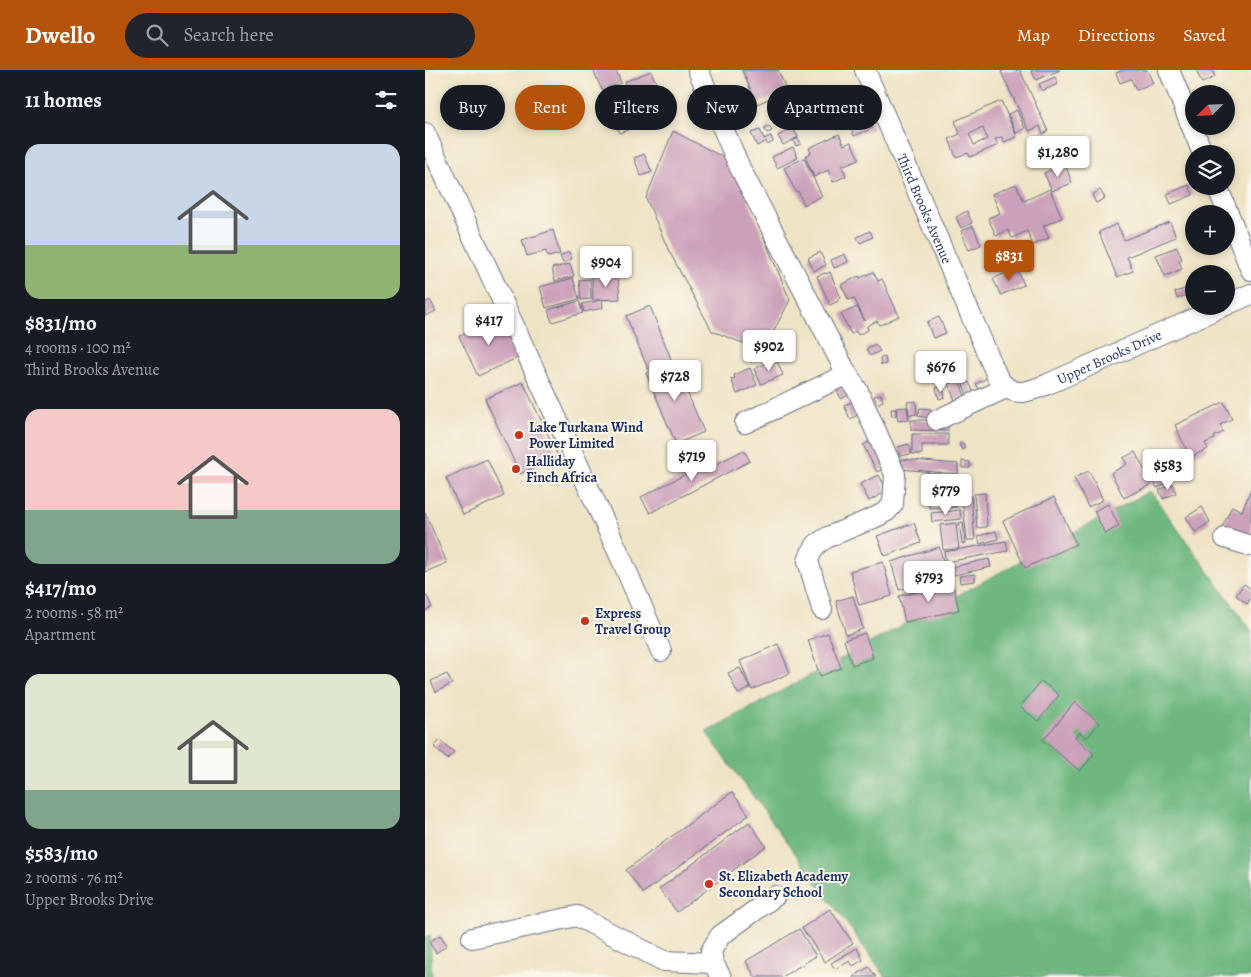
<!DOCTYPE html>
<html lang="en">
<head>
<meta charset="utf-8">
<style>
	body { margin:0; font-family:Alegreya,serif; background:#20242c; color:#f1f3f6; height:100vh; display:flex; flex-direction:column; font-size:19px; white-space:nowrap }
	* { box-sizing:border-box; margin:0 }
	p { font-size:16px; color:#9ea1a6 }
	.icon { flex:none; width:28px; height:28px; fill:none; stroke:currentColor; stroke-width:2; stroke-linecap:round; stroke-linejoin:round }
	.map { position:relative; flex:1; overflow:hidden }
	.drawer { display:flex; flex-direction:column; background:#171b24; width:425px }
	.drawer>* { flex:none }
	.guide { position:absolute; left:15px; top:15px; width:475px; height:45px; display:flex; gap:10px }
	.needle { width:32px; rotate:246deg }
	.tools { position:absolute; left:760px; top:15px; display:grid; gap:10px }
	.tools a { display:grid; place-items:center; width:50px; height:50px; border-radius:50%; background:#171b24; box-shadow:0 2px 8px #0003; font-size:25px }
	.price { position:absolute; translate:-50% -42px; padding:0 11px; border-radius:5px; background:#fff; color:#222; font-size:16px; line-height:32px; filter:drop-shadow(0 1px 2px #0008) }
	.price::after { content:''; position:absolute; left:50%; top:30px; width:15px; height:11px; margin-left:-8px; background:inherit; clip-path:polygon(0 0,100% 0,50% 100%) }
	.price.current { background:#b45309; color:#fff }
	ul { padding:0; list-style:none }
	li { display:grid; align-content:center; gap:10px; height:265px; padding:0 25px }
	li span { display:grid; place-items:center; height:155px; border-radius:15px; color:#555 }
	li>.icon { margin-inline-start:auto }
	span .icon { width:90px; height:90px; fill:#fffc; stroke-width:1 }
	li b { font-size:21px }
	h2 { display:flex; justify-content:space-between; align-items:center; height:60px; padding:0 25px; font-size:21px }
	.chip { padding:0 18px; border-radius:22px; background:#171b24; box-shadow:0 2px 8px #0003; font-size:18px; line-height:45px }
	.chip.current { background:#b45309; color:#fff }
	header { display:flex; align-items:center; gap:30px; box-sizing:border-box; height:70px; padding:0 25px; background:#b45309; color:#fff }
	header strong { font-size:24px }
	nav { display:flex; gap:28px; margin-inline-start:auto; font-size:18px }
	.search { width:350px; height:45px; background:#20242c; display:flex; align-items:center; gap:12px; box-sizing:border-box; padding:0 18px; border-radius:28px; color:#9ea1a6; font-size:19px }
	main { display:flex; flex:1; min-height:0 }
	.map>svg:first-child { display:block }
	.forest { fill:#6eb880; stroke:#44746f }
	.building { fill:#cba0ba; fill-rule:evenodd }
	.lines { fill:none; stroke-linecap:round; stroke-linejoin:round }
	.minor-casing { stroke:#656e82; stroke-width:22 }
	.minor { stroke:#fff; stroke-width:20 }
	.poi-dot { fill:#c8321e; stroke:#fbf7ec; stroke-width:2 }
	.labels { text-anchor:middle; stroke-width:4; stroke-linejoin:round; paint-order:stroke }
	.street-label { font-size:14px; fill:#1b2f5e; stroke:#fbf7ec }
	.poi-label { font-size:14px; font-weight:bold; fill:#1b2f5e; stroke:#fbf7ec; text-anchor:start }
</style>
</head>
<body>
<header>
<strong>Dwello</strong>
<div class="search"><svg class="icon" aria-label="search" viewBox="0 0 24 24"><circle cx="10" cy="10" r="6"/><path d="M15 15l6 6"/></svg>Search here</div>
<nav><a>Map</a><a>Directions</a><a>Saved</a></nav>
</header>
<main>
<section class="drawer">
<h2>11 homes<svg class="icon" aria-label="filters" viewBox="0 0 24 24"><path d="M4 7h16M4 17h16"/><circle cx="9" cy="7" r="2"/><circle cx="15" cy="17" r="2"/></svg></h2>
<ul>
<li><span style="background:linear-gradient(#c9d6e8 65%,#8fb573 0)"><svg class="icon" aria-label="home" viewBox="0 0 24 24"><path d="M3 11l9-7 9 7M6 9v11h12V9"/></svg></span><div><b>$831/mo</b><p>4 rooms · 100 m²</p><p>Third Brooks Avenue</p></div></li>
<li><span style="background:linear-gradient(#f6c9c9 65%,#7fa58c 0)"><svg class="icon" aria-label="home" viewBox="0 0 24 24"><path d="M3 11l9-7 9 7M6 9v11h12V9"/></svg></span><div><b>$417/mo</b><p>2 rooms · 58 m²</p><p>Apartment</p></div></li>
<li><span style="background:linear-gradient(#dfe7d0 75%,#7fa58c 0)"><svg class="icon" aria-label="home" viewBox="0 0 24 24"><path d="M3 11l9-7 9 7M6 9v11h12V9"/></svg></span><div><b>$583/mo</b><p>2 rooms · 76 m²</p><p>Upper Brooks Drive</p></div></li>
</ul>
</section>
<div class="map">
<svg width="826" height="907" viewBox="0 0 826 907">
	<rect width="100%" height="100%" fill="#fbf7ec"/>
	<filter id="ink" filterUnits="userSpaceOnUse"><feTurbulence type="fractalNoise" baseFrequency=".02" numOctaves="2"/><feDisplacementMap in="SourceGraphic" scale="10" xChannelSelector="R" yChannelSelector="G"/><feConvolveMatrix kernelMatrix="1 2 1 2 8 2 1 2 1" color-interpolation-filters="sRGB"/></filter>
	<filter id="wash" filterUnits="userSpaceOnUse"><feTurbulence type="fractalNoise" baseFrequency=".0096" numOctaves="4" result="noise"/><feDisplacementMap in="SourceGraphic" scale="20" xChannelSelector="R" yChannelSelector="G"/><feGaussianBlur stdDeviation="1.12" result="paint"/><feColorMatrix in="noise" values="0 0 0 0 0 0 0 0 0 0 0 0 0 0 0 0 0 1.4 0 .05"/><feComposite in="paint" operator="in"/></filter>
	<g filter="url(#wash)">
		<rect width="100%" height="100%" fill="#efe3c5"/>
		<path class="forest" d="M725,421L826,560V907H461L281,662Z
			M5,865L7,907H0V867Z"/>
		<g id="blocks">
			<path class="building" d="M168,0H191L196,13L177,20Z
				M317,0H353L362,21L332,34Z
				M580,0H595L623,61L618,64L615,56L604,61L576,2Z
				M606,0H635L611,10Z
				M698,0H722L728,13L711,20L706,9L695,13L691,3Z
				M771,0H787L790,7L777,13Z
				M226,1L231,13L205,24L199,12Z
				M630,7L633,14L617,21L614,14Z
				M201,23L214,55L195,63L182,31Z
				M576,31L592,67L579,72L577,67L570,69L573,75L545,87L543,83L531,87L524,69L535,64L530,51ZM558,58L562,69L549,75L544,64Z
				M592,40L600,59L591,63L583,44Z
				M443,48L448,58L429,66L425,56Z
				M344,56L347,61L342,63L339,58Z
				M368,58L373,67L358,75L353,66Z
				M335,60L339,69L346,66L348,72L342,75L341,71L332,76L326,63Z
				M248,61L307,92L365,230L338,281L287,261L243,179L221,128Z
				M414,64L419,75L426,72L434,89L417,96L421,106L408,112L403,100L389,107L380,86L386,83L384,78Z
				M373,68L376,74L371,76L368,71Z
				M368,77L373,88L352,98L347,87Z
				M219,84L227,102L216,106L209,88Z
				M379,88L397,126L379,135L373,121L371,122L359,98Z
				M640,94L647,113L627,121L619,103Z
				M591,114L599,131L625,119L637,148L618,156L624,168L608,175L602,161L587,168L583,160L571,166L563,148L575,143L567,124Z
				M764,115L768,125L746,134L742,124Z
				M675,120L680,128L671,133L667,125Z
				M542,141L547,153L536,158L531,147Z
				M745,152L751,167L702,187L708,201L692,207L674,162L692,154L699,170Z
				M548,156L556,175L544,180L536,161Z
				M128,160L135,184L123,187L121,181L102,186L97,170Z
				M445,161L448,167L435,173L432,167Z
				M752,177L757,189L754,191L757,199L740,206L731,185Z
				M144,182L147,189L138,193L135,186Z
				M395,182L401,195L389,201L383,188Z
				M420,184L423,192L409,198L406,190Z
				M145,194L149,206L130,211L127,198Z
				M592,198L599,215L576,225L568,209Z
				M405,202L416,228L412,229L413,231L405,235L392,206L400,203L401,204Z
				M448,202L453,211L457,209L474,246L455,255L452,251L442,256L443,260L433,265L431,261L426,264L416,244L432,237L440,251L429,228L424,230L416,215L434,206L435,208Z
				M193,206L195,229L168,230L167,207Z
				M148,208L154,229L121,238L115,217Z
				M165,209L166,229L156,230L154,210Z
				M763,218L765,224L752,229L750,222Z
				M5,230L11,241L0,246V233Z
				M177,230L178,238L159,242L157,234Z
				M154,231L158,243L127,252L123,240Z
				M225,236L246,289L223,299L201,246Z
				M75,247L94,287L53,306L34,266Z
				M514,247L521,263L508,268L502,252Z
				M450,274L455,281L445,286L441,279Z
				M460,287L461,294L456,295L455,288Z
				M351,289L358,305L336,314L329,299Z
				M249,291L279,362L251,374L221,303Z
				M325,298L332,315L312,324L306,309L310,308L309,305Z
				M562,308L565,314L554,319L551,314Z
				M422,310L428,323L416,329L410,316Z
				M534,310L540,326L530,330L523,314Z
				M98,312L133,386L95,404L60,329Z
				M544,312L549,323L543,326L538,315Z
				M517,316L520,327L514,329L511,318Z
				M456,324L458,331L452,334L449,326Z
				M491,331L492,344L484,345L482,332Z
				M428,332L433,345L425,349L419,335Z
				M799,332L807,349L795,355L798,362L789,367L790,369L780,373L783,379L765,387L750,355Z
				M482,337L484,350L473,351L471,338Z
				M495,338L506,339L505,348L493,346Z
				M466,339H471V346H467Z
				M486,350H523V361L486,360Z
				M487,364H523V375H497V384H487Z
				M448,370L462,397L452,402L438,375Z
				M537,372L540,378L537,380L534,374Z
				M484,374L486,384L475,386L473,377Z
				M319,380L325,391L225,443L216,427L279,395L281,399Z
				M710,382L727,414L699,428L686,403L702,394L698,388Z
				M62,389L79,426L38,445L21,408Z
				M476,389L533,394V404L475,399Z
				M537,391L545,392V398H537Z
				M736,398L743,413L732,418L725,403Z
				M664,401L678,430L663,437L649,408Z
				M501,403L518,405L517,415L500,413Z
				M454,405L462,421L444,431L435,414Z
				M748,414L751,423L738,429L734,420Z
				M826,419V463L824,467L796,460L807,436L817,441Z
				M560,423L562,457L552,458L549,424Z
				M531,426V437L504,438V427Z
				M546,426L550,470H542L537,427Z
				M629,427L651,474L600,498L578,451Z
				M683,434L694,456L680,464L669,441Z
				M777,437L785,452L770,462L761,447Z
				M535,440L536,449L507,452L506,443Z
				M0,442L22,493L0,502Z
				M538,452L541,473L537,474L534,453Z
				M489,453L496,473L460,486L452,466Z
				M531,453L534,479L518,480L515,455Z
				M571,461L573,469L555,474L553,466Z
				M581,471L583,481L521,492L519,482Z
				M514,477L523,505L474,520L466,492Z
				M564,489L566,497L529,505L527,497Z
				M458,492L467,526L434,535L425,501Z
				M550,504V511L535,513L534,506Z
				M528,514L534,540L480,552L474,526Z
				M819,514L826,519V528L822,534L811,525Z
				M2,526L7,537L0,541V527Z
				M428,526L438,559L421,565L411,531Z
				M403,563L416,598L395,606L383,570Z
				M440,563L448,588L427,595L419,570Z
				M353,574L365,603L327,620L315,591Z
				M315,598L325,618L313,624L303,603Z
				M22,604L27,614L11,622L6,611Z
				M616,611L634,625L613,651L595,637Z
				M650,632L674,653L662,668L654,662L650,667L669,684L655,701L618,670Z
				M15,670L29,682L22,689L9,677Z
				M307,722L324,745L218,823L201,800Z
				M324,752L341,776L252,842L234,819Z
				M405,839L428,873L400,892L377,858Z
				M374,859L391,886L357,907H330L321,891Z
				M15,865L22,875L11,883L4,872Z
				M432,878L438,890L428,896L425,891L410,899L406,893Z
				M444,897L451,907H428Z"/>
		</g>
	</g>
	<g filter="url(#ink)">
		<use href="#blocks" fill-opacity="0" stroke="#656e82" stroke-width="1"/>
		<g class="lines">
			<g class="minor-casing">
				<g id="minor">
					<path d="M273,0L315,98L422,304L320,353"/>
					<path id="s1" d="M440,0L572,306C575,310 577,314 580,316C592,328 610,319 623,314L798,236"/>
					<path d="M744,0L778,84"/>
					<path d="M0,63L196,488L236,581"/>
					<path d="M792,116L826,200"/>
					<path d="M801,235L826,224"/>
					<path d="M512,350L581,318"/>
					<path d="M800,468L826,476"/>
					<path d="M397,539L383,491L386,483L392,474L403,467L451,447L462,441L468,434L470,404L433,321L422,304"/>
					<path d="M47,868L152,846L239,891L288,893"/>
					<path d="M296,907L288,893L286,881L295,866L350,826"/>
				</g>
			</g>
			<use href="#minor" class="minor"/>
		</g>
	</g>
	<g class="poi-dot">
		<circle cx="94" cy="365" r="5"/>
		<circle cx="91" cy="399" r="5"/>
		<circle cx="160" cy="551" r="5"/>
		<circle cx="284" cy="814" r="5"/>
	</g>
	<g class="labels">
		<g class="street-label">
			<text dy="5" stroke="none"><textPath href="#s1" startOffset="151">Third Brooks Avenue</textPath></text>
			<text dy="5" stroke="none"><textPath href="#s1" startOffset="459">Upper Brooks Drive</textPath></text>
		</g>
		<g class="poi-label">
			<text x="104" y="362">Lake Turkana Wind<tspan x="104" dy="16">Power Limited</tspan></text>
			<text x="101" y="396">Halliday<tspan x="101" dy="16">Finch Africa</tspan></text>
			<text x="170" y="548">Express<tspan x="170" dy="16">Travel Group</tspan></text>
			<text x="294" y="811">St. Elizabeth Academy<tspan x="294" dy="16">Secondary School</tspan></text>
		</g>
	</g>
</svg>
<div class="tools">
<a><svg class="needle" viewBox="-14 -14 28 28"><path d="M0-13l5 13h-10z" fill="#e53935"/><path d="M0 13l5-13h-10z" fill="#9ea1a6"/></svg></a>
<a><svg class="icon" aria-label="layers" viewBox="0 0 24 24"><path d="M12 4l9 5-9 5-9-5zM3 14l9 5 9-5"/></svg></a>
<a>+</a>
<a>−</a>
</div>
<b class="price" style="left:633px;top:108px">$1,280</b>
<b class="price current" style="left:584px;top:212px">$831</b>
<b class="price" style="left:181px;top:218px">$904</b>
<b class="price" style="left:64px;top:276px">$417</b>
<b class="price" style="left:344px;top:302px">$902</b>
<b class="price" style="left:516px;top:323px">$676</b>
<b class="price" style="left:250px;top:332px">$728</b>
<b class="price" style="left:267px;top:412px">$719</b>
<b class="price" style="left:743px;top:421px">$583</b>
<b class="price" style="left:521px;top:446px">$779</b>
<b class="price" style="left:504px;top:533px">$793</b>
<div class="guide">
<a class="chip">Buy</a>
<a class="chip current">Rent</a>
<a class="chip">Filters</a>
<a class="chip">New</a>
<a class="chip">Apartment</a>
</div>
</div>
</main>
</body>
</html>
